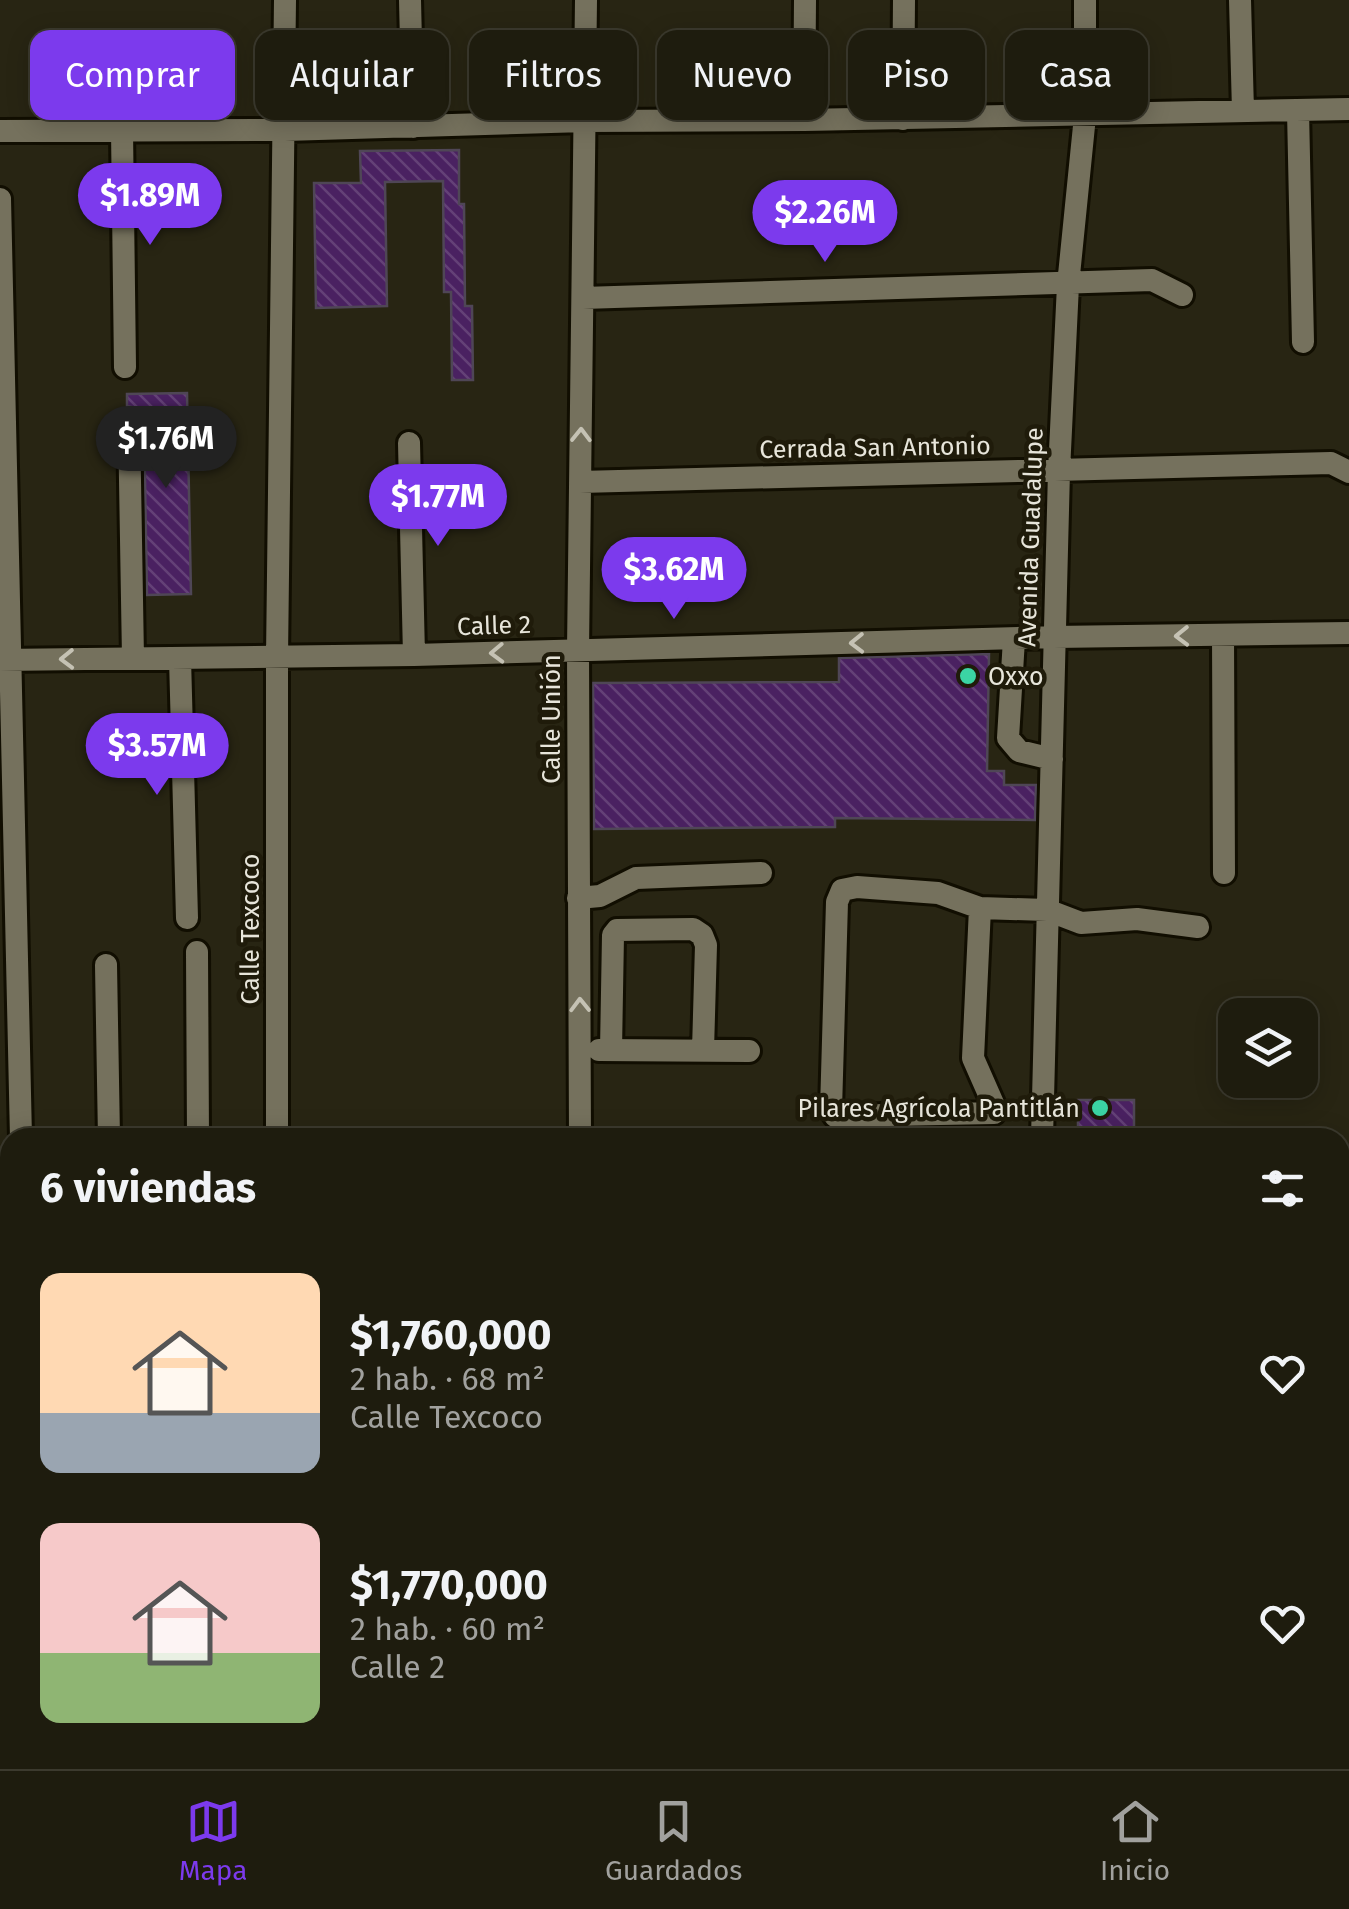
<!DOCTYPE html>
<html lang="es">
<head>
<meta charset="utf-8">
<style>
	body { margin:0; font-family:"Fira Sans",sans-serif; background:#262517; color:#f1f3f6; height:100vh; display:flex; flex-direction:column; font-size:38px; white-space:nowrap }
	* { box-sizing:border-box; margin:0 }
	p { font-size:32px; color:#a1a19e }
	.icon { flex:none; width:55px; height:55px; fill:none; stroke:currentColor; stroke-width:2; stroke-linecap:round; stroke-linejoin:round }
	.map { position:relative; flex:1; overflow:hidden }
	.panel { position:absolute; left:0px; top:1128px; width:1350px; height:642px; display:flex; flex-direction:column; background:#1e1c0e; border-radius:30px 30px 0 0; box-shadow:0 5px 25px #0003,0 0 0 2px #3c3a2e }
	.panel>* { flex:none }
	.banner { position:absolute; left:30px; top:30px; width:1290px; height:90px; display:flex; gap:20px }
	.buttons { position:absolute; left:1218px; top:998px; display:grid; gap:20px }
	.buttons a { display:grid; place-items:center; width:100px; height:100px; border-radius:20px; background:#1e1c0e; box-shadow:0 5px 25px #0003,0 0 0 2px #3c3a2e; font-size:50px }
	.price { position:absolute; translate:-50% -85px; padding:0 22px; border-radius:35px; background:#7c3aed; color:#fff; font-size:32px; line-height:65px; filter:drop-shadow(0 2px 5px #0008) }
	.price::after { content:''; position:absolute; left:50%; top:60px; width:30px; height:22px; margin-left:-15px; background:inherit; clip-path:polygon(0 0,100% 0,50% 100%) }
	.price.on { background:#222; color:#fff }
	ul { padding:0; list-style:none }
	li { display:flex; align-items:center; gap:30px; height:250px; padding:0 40px }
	li span { display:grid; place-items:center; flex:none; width:280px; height:200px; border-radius:20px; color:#555 }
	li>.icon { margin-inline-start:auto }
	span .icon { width:120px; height:120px; fill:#fffc; stroke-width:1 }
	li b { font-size:42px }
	h2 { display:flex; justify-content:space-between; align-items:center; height:120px; padding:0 40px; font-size:42px }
	.chip { padding:0 35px; border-radius:20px; background:#1e1c0e; box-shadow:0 5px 25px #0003,0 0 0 2px #3c3a2e; font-size:35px; line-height:90px }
	.chip.on { background:#7c3aed; color:#fff }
	.dock { display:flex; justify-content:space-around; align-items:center; height:140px; border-top:2px solid #3c3a2e; background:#1e1c0e; font-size:28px; color:#a1a19e }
	.dock a { display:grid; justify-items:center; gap:5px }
	.dock .on { color:#7c3aed }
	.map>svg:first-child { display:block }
	.building { fill:url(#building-back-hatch); stroke:#4f4656; stroke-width:2.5 }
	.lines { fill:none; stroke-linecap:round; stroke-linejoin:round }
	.minor-casing { stroke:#110e01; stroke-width:28 }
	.major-casing { stroke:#110e01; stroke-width:35 }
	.minor { stroke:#75715d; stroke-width:22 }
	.major { stroke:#918248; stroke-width:30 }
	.rail-casing { stroke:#959385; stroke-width:9 }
	.rail { stroke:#1f1b0a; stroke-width:5; stroke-dasharray:15; stroke-linecap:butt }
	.oneway { stroke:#c5c2b4 }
	.poi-dot { fill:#3bd4a4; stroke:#1f1b0a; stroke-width:4 }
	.labels { text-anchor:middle; stroke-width:9; stroke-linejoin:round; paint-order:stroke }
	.street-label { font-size:25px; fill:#e7e5da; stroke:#1f1b0a }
	.poi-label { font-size:25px; fill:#e7e5da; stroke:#1f1b0a; text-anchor:start }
</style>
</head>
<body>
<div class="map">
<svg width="1349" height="1769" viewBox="0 0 1349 1769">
	<defs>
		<pattern id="building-back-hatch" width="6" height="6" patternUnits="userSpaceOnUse" patternTransform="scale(2.5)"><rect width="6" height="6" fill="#4a2161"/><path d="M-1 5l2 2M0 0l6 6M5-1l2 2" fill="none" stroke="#644177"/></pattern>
	</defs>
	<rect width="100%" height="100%" fill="#282513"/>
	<path class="building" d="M459,150V204H464L465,306H472L473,380H452L451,292H444L443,181L385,182L387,306L316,308L314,183H361L360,151Z
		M187,393L191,594L147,595L144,421L137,408L127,406V394Z
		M989,654L987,771H1004V785H1036L1035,820L835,818V827L594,829L593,683L839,682V658Z
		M1078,1100H1134V1131H1078Z"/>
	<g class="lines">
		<g class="minor-casing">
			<path id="minor" d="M410,0L413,127
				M1240,0L1243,111
				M1298,111L1303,342
				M903,119L904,0
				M804,120L805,0
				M122,130L125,367
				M0,131L285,130L585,121L804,120L1349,109
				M0,199L21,1138
				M583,298L1152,280L1182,295
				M129,421L133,658
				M409,443L414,655
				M580,482L1331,463L1349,472
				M1223,635L1224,873
				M1014,639L1008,738L1019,751L1052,759
				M180,658L187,918
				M0,660L414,655L1054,637L1349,633
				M578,898L600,896L636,878L761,873
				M980,908L973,1058L995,1108L994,1113L835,1116L831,1110L837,902L842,890L857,887L938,893L980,908L1047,910L1081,923L1137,919L1198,927
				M197,952L198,1138
				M106,965L109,1138
				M599,1050L749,1051
				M611,1050L613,935L617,930L693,929L702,935L706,945L703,1050
				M277,1138V657L285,0
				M580,1138L578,650L586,0
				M1042,1138L1059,471L1068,285L1085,116V0
				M1340,1160H1349
				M0,1188L10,1187
				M0,1544L10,1549
				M1340,1621H1349
				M1340,1693L1349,1694
				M11,1760L30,1769
				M98,1760L117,1769
				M220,1760L240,1769
				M495,1760L523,1769
				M594,1760L595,1769
				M631,1760L650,1769
				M1025,1769L1026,1760"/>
		</g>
		<g class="major-casing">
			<path id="major" d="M0,1655L10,1659
				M0,1728L10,1732
				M71,1760L91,1769
				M245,1760L266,1769
				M335,1769L349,1760"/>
		</g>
		<use href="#minor" class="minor"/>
		<use href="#major" class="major"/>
		<g class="rail-casing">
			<path id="rail" d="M0,1579L10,1584
				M0,1638L10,1643
				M322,1760L347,1769
				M357,1760L393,1769"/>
		</g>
		<use href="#rail" class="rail"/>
	</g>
	<defs><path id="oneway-chevron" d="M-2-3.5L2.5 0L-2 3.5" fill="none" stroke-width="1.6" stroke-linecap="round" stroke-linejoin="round" transform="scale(2.5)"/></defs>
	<g class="oneway">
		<use href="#oneway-chevron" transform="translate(581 435) rotate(-89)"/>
		<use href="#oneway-chevron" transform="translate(1182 636) rotate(179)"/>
		<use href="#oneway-chevron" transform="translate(857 643) rotate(179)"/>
		<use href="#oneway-chevron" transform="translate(497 653) rotate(178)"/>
		<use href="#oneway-chevron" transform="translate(67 659) rotate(179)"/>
		<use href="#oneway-chevron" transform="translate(580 1005) rotate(-91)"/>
	</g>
	<g class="poi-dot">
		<circle cx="968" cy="676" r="10"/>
		<circle cx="1100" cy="1108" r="10"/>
	</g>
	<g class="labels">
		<g class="street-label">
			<text transform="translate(875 447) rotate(-1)" y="9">Cerrada San Antonio</text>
			<text transform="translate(1030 537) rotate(-88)" y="9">Avenida Guadalupe</text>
			<text transform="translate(494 625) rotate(-2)" y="9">Calle 2</text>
			<text transform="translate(551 719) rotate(-90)" y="9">Calle Unión</text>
			<text transform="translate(250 929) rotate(-90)" y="9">Calle Texcoco</text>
		</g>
		<g class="poi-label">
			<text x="988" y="685">Oxxo</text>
			<text x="1080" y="1117" text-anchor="end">Pilares Agrícola Pantitlán</text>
		</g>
	</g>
</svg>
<div class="buttons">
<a><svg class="icon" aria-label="layers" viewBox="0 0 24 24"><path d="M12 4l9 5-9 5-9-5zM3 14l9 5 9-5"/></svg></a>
</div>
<b class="price" style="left:150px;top:248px">$1.89M</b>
<b class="price" style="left:825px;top:265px">$2.26M</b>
<b class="price on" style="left:166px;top:491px">$1.76M</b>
<b class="price" style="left:438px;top:549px">$1.77M</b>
<b class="price" style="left:674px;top:622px">$3.62M</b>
<b class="price" style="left:157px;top:798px">$3.57M</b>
<div class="banner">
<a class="chip on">Comprar</a>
<a class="chip">Alquilar</a>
<a class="chip">Filtros</a>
<a class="chip">Nuevo</a>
<a class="chip">Piso</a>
<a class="chip">Casa</a>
</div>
<section class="panel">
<h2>6 viviendas<svg class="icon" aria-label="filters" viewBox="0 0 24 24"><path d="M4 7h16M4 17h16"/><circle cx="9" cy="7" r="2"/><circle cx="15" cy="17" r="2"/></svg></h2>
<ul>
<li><span style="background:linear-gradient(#ffd9b3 70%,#9aa5b1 0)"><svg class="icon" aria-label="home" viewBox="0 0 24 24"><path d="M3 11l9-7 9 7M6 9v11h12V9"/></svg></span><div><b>$1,760,000</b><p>2 hab. · 68 m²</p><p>Calle Texcoco</p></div><svg class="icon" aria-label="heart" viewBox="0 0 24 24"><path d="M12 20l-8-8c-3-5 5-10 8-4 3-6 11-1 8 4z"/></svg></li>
<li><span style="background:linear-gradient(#f6c9c9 65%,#8fb573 0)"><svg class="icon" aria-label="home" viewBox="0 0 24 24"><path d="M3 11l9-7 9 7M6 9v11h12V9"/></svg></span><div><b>$1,770,000</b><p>2 hab. · 60 m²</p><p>Calle 2</p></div><svg class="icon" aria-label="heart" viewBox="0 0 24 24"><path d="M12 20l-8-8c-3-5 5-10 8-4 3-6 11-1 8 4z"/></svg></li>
</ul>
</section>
</div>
<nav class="dock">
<a class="on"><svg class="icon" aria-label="map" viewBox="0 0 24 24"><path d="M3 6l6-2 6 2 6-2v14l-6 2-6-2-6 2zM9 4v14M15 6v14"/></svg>Mapa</a>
<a><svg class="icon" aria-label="saved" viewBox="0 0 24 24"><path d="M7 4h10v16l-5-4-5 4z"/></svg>Guardados</a>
<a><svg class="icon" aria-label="home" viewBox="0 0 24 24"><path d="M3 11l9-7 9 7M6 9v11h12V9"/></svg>Inicio</a>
</nav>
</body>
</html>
